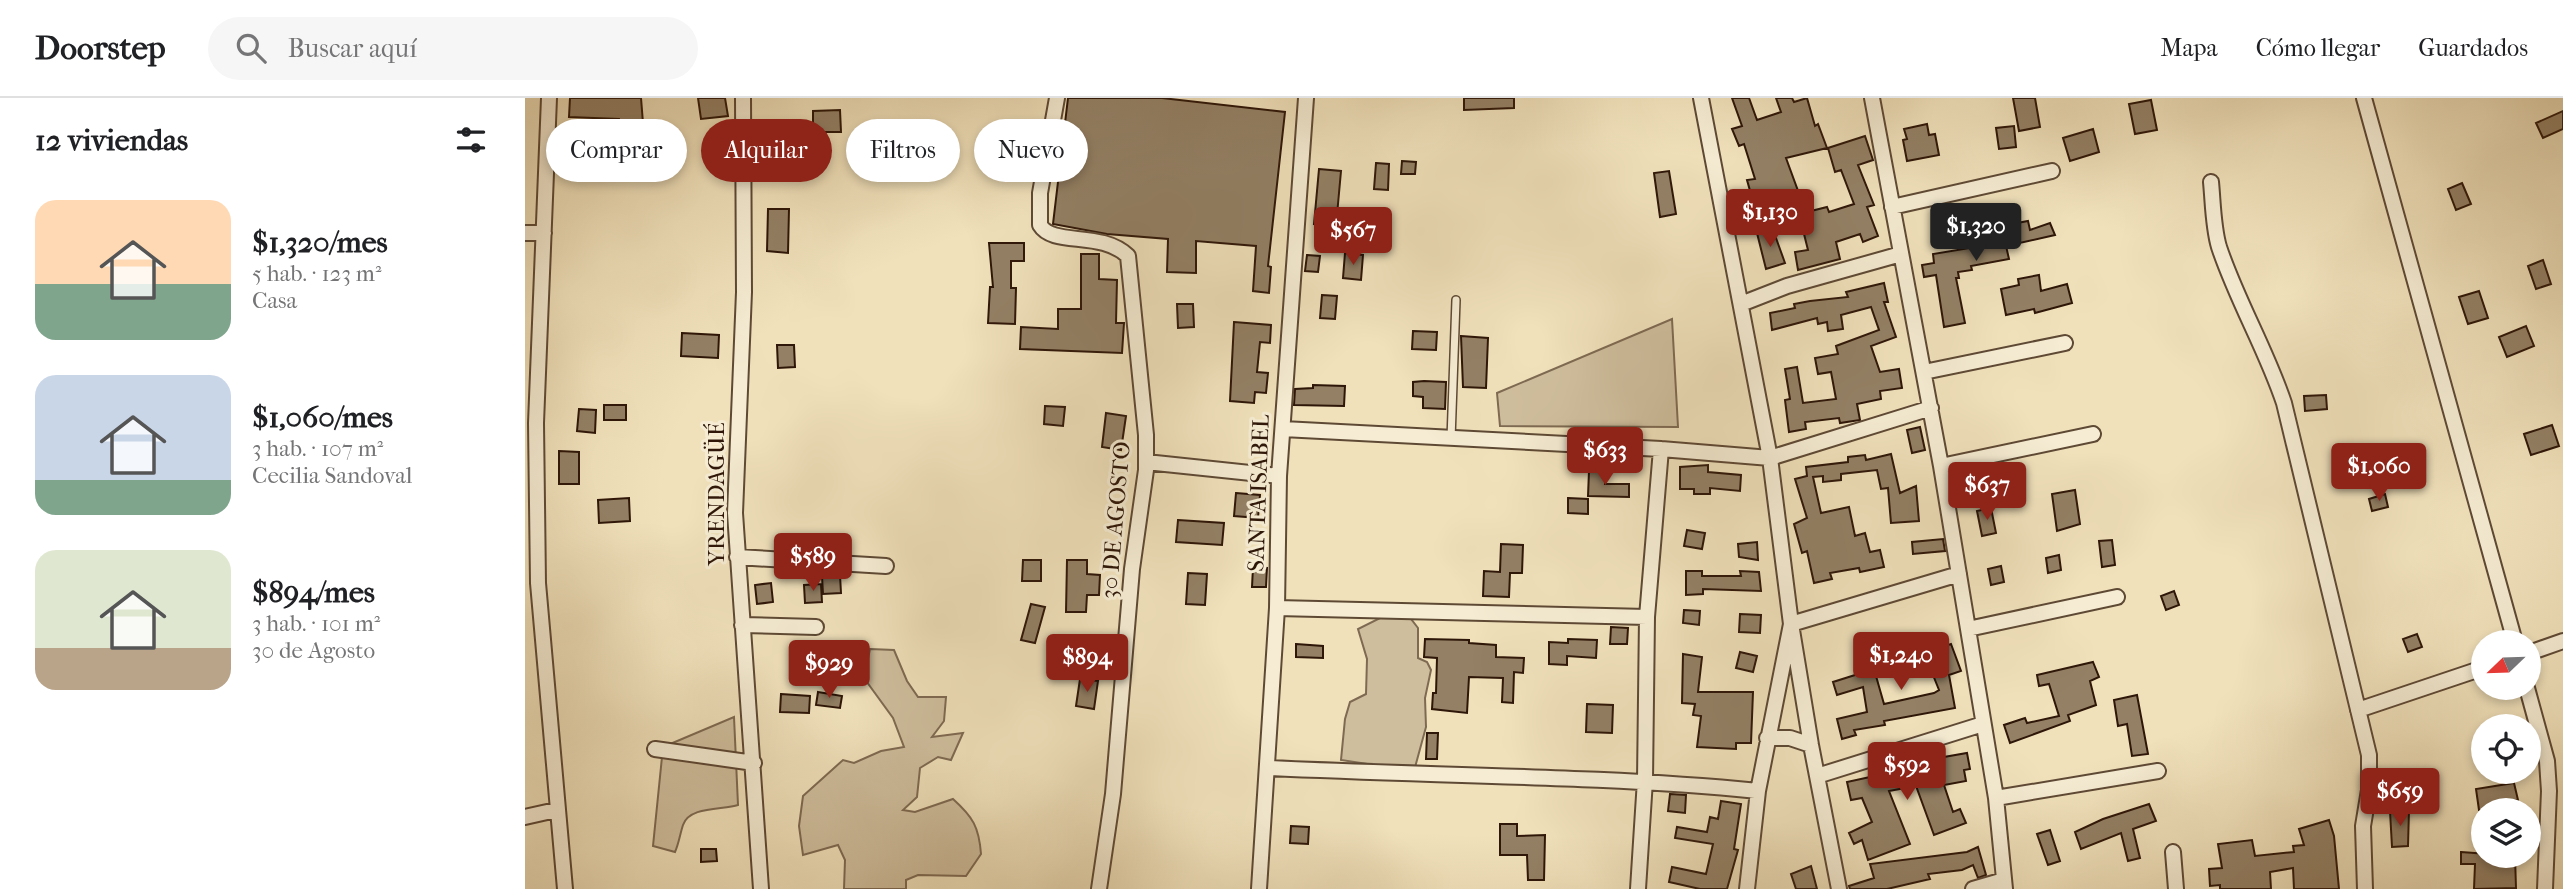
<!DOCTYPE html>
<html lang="es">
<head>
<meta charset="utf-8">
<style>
	body { margin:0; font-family:"IM FELL French Canon",serif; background:#f6f6f6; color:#202124; height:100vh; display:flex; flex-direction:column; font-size:26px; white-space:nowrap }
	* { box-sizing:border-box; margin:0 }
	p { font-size:23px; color:#757577 }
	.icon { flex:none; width:38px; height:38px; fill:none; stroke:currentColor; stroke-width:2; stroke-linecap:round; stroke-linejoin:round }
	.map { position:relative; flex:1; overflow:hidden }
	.side { display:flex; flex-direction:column; background:#fff; width:525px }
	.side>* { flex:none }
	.banner { position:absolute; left:21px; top:21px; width:665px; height:63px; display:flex; gap:14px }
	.needle { width:46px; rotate:247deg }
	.controls { position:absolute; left:1946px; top:532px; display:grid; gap:14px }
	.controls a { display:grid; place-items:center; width:70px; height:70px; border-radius:50%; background:#fff; box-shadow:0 4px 10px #0003; font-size:35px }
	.price { position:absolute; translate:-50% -60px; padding:0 16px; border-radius:7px; background:#8f2418; color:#fff; font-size:23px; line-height:46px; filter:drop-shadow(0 2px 4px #0008) }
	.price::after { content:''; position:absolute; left:50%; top:42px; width:21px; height:16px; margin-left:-10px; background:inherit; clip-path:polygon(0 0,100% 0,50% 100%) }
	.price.on { background:#222; color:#fff }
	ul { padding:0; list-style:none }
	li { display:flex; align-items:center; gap:21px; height:175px; padding:0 35px }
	li span { display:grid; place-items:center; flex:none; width:196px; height:140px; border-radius:21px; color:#555 }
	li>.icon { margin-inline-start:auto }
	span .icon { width:84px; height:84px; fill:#fffc; stroke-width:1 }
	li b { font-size:30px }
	h2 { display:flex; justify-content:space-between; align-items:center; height:84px; padding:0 35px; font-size:30px }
	.chip { padding:0 24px; border-radius:32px; background:#fff; box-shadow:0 4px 10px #0003; font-size:24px; line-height:63px }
	.chip.on { background:#8f2418; color:#fff }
	header { display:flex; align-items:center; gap:42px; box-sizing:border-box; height:98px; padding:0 35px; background:#fff; border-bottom:2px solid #e0e0e0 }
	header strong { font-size:33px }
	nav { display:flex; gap:38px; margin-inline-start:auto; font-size:24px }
	.search { width:490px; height:63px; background:#f6f6f6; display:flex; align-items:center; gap:18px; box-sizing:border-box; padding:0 24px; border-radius:38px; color:#757577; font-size:26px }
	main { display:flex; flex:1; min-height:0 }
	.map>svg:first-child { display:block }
	.green { fill:#cfbe9d; stroke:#7e6a52; stroke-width:2 }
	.building { fill:#938065; stroke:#2e1608; stroke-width:2 }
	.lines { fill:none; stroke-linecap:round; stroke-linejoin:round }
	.lane-casing { stroke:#5e4935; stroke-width:10 }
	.street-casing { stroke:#5e4935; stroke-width:18 }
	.lane { stroke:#f5ecd3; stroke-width:7 }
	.street { stroke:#f5ecd3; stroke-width:14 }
	.labels { text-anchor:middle; stroke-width:6; stroke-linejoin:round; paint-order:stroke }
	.street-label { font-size:23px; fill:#2e1608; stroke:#f5ecd3 }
</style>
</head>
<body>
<header>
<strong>Doorstep</strong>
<div class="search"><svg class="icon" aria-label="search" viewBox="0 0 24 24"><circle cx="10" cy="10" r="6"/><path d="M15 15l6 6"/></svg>Buscar aquí</div>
<nav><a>Mapa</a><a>Cómo llegar</a><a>Guardados</a></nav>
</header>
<main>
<section class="side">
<h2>12 viviendas<svg class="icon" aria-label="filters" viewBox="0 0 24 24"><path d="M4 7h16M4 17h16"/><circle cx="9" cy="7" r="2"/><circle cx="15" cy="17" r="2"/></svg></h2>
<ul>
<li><span style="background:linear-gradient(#ffd9b3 60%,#7fa58c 0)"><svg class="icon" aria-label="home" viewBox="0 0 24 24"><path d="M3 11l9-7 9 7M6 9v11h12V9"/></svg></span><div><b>$1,320/mes</b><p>5 hab. · 123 m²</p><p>Casa</p></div></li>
<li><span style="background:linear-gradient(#c9d6e8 75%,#7fa58c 0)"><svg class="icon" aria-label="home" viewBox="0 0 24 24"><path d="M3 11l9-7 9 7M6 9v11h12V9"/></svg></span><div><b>$1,060/mes</b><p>3 hab. · 107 m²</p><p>Cecilia Sandoval</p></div></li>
<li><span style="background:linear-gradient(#dfe7d0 70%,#b9a48a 0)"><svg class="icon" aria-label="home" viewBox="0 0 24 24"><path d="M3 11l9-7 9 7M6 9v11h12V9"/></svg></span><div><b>$894/mes</b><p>3 hab. · 101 m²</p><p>30 de Agosto</p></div></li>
</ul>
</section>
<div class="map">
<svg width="2038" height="791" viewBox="0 0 2038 791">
	<rect width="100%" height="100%" fill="#f0e1bb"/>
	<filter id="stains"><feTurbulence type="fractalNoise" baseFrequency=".00286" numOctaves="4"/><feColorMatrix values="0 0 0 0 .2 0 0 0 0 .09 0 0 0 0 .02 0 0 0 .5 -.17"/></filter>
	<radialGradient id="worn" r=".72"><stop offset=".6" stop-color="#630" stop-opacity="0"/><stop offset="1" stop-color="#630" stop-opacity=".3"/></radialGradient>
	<path class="green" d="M1147,221L1153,329L975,328L972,295Z
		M861,517L886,521L893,530V560L902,564L906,572L900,600L901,629L889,673L816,662L820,621L825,604L841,596L842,561L833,531Z
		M345,551L369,552L382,583L393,599H421L419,623L407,639L438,635L426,662L413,659L395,670L392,699L378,712L390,714L428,701C448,719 454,729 456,756L441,778L393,777L381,782V791H319L320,762L313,747L278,757L274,728L278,698L318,662L329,665L356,653L379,649L368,620L339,580Z
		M209,619L213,707C198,712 164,708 158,727C155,736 154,745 150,754L128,748L138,649Z"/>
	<path class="building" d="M45,0H116L118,25L95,26L94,21L44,19Z
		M173,0H200L203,18L176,21Z
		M543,0H637L760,14L743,168L746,169L744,195L728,193L731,148L671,143V175L642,174L643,141L582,136L528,126Z
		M939,0H989V10L939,12Z
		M1207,0H1224L1232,22L1256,14L1251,0H1267L1269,4L1282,0L1290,28L1293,26L1302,50L1261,60L1280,112L1235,128L1222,82L1230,81L1219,46L1214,48L1207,31L1217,28Z
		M1488,0H1510L1515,29L1494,33Z
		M1626,2L1632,32L1610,36L1604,6Z
		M315,12L316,34H288V13Z
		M2038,13V31L2018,40L2011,25Z
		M1402,26L1404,37L1410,36L1414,57L1382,63L1378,42L1382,41L1379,31Z
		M1489,28L1491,49L1474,51L1471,30Z
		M1568,31L1574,54L1545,63L1538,40Z
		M1340,38L1348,62L1333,67L1349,107L1342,109L1353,138L1338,144L1335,136L1311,144L1315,161L1273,172L1270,154L1283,152L1274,116L1302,109L1304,114L1329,106L1316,72L1310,74L1303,50Z
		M877,63L891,64L890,76H876Z
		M851,65L864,66L863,92L849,91Z
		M794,71L816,73L811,128L789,126Z
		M1144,73L1151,116L1135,119L1129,75Z
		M1937,85L1946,106L1931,112L1923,91Z
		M243,111H264L263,155L242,153Z
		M1503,123L1505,132L1525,125L1530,137L1481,148L1484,161L1446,168L1447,172L1433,174L1434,180H1431L1440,225L1419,229L1411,177L1399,179L1397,167L1409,165L1408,156L1463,147L1460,131Z
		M1247,129L1260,165L1241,171L1232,135Z
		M464,145H499V163H486V190H491L490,226L463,225L465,189H468Z
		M820,155L838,157L836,182L818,180Z
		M556,156H574V181L592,182L591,225H599L597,255L495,251L496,229L533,231V211H556Z
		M782,157L795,158L793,174L780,173Z
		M2018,162L2026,186L2011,191L2003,168Z
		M1514,177L1516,193L1542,186L1547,205L1510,215L1509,211L1481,217L1476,191L1494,187L1493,181Z
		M1359,185L1363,204H1359L1371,239L1346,248L1355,274L1374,271L1377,290L1355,293L1356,301L1332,306L1335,322L1315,325L1314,320L1280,324L1281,331L1264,334L1260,302L1265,301L1260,271L1272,269L1278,305L1311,301L1306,274L1293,276L1290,260L1313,256L1311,248L1354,232L1346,209L1316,217L1318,231L1303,233L1302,224L1293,226L1292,220L1247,232L1245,215L1270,210L1269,206L1285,203L1323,199L1321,194Z
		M1954,193L1963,220L1943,226L1934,199Z
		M797,197L812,198L810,221L795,220Z
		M652,206H668L669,229L653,230Z
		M709,224L746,227L745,245L735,244L732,274L743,275L741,295L730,294L729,305L705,303Z
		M2001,228L2009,248L1982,259L1974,239Z
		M888,233L912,234L911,252L887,251Z
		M157,235L194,237L193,260L156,258Z
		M936,238L963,240L961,290L938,289Z
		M252,247H269L270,269L253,270Z
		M899,283L921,284L920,311L898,310V299L888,298V284Z
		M788,287L820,288L819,308L769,307L770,291L788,290Z
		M1801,297L1802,311L1780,313L1779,298Z
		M79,307H101V322H79Z
		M520,308L540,309L538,328L519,326Z
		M54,311L71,312L70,335L52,333Z
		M581,315L601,318L596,352L577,349Z
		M2027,327L2034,348L2006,357L1999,336Z
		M1395,329L1400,352L1387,355L1382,332Z
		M34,353L54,354V386H34Z
		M1366,356L1375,395L1391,388L1394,423L1366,425L1363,390L1356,391L1352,372L1316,376V382L1298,384V378L1288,379L1296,415L1324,409L1330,438L1340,435L1345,454L1355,452L1359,469L1335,474L1334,470L1305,475L1307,481L1289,485L1282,453L1277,455L1269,426L1282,420L1270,381L1282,378L1281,369L1323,364V359L1340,357L1341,362Z
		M1183,367V374L1216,377L1215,393L1185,390V396H1169V391H1155V369Z
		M1064,373L1081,374L1080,386H1104V399L1063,398Z
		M1550,392L1555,426L1532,433L1527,396Z
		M711,395L735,397L733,420L709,418Z
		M1860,396L1863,409L1847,413L1844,401Z
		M104,400L105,423L74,425L73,402Z
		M1043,400L1063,401V416L1043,415Z
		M1466,410L1471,435L1457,438L1452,413Z
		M653,422L699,425L697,447L651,444Z
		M1162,432L1180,435L1177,451L1159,448Z
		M1418,441L1420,453L1388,456L1387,444Z
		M1587,442L1590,467L1577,469L1574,443Z
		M1232,444L1233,462L1214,459L1213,446Z
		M976,446L998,447L997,475H985L984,499L958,498L959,473L975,474Z
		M1534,457L1536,472L1523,475L1521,460Z
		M498,462H516V483H497Z
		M542,462H562V476L575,477L574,497H562L561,514H541Z
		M1476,468L1479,484L1466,487L1463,471Z
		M728,469L742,470L741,489H727Z
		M1161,473H1177V478H1216L1215,473L1234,474L1236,493L1178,491V496L1161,497Z
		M663,475L682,476L680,507L661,506Z
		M315,477L316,495L298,496L297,478Z
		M246,485L248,504L232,506L230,487Z
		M296,486L297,504L280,505L279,487Z
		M1649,493L1654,507L1641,512L1636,498Z
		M506,506L520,509L510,545L496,542Z
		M1159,512L1175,513L1174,527L1158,525Z
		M1215,516L1236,517L1235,535L1214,534Z
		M1086,529L1103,530L1102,546H1085Z
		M1892,536L1897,549L1883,554L1878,541Z
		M900,541L944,542V545L971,547V559L999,560L998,575L989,574L988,605L977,604L978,580L944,579L942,615L907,611L908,595H911L912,560L899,559Z
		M1043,541L1072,542L1071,560L1042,558V567L1024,566V544L1043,545Z
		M771,546L798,548V560L771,559Z
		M1426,546L1436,573L1424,577L1430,610L1359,623L1360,627L1329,632L1331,637L1317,641L1312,621L1342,614L1338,589L1312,597L1308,584L1349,571L1359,606L1409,595L1414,592L1404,567L1374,577L1370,565Z
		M1215,554L1232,558L1228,574L1211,570Z
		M1158,556L1177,559L1173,594H1228L1226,645H1211V651L1172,649L1176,618L1168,617L1170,606L1157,605Z
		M1568,564L1574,579L1565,583L1571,607L1543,617L1545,623L1485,645L1479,627L1500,620L1502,625L1534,618L1524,586L1514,588L1512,577Z
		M555,581L573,583L569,611L551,608Z
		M293,594L317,598L315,610L291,607Z
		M256,596L285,598L284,615L255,614Z
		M1612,597L1623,656L1607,658L1602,626L1593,628L1589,602Z
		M1062,606L1088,607L1087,635L1061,634Z
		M902,635H913L912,661H901Z
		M1442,655L1445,671L1439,672L1441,683L1419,687L1428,714L1435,711L1441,725L1409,737L1391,688L1364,693L1385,746L1343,762L1337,742L1329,746L1324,735L1347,724L1337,700L1326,702L1322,684L1391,669L1390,664Z
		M1989,685L1993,702L1968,708V712H1954L1951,691Z
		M1145,696L1161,697L1160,715L1143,713Z
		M1196,703L1216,706L1209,751L1213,752L1202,791H1175L1144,784L1147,769L1181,776L1188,746L1150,740L1152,729L1182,734L1185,719L1193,721Z
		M1624,706L1631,723L1608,731L1615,760L1603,763L1596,735L1556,751L1550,734L1578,721Z
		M1884,712L1883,748L1867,749L1865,713Z
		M1804,722L1809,738L1814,791H1769L1768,770L1745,774L1746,791H1695V787L1685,788L1684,771L1697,770L1693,746L1727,742L1730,758L1769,754L1768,748L1779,747L1774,731Z
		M975,726H992V738L1020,737L1019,782H1003L1002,757H975Z
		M766,728L784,729L783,746L765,745Z
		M1525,732L1535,763L1523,767L1512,736Z
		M1453,749L1461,777L1453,780L1448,767L1437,772L1403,776L1405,781L1362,791H1325L1324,788L1349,780L1345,766L1442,754Z
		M176,751H191L192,763L176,764Z
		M1936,754L1990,758L1991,790L1949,791L1950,766H1936Z
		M1286,768L1292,791H1271L1266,776Z"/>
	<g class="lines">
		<g class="lane-casing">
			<path id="lane" d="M926,341L931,202"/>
		</g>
		<g class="street-casing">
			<path id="street" d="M24,0L11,325L13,485L40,791
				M218,0L219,194L210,415L236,791
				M532,0L515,95V127C528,149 576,132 603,158L621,337V372L607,471L588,696L574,791
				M1176,0L1245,360L1266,526L1286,647L1314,791
				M1347,0L1416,368L1471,700L1480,791
				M1839,0L1990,544
				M1686,84C1688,104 1688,129 1694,149C1712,203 1741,251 1759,305L1844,657V692L1838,728L1840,791
				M1367,109L1527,73
				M0,135H19
				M1216,206L1262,188L1376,156
				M1399,274L1540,245
				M758,331L1136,351L1245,360L1406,310
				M621,364L754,378
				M1416,368L1568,336
				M212,459L361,468
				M752,510L1122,519
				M217,527L291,529
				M1443,531L1592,499
				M2004,555L2038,543
				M2002,590L2022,663L2024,693L2020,791
				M1833,612L1958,570
				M1242,640H1265L1286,647
				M130,651L229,665
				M743,670C907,678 1070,677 1233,693
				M1292,678L1458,626
				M1471,700L1633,673
				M0,719L31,712
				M1648,754L1651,791
				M734,791L752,510L754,378L781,0
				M1113,791L1120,682L1122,519L1136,351
				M1222,791L1233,693L1266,526L1434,476
				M1448,791L1479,782"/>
		</g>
		<use href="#lane" class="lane"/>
		<use href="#street" class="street"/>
	</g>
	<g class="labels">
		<g class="street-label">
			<text transform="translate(733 395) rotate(-88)" y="8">SANTA ISABEL</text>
			<text transform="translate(191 396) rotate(-90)" y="8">YRENDAGÜÉ</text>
			<text transform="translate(590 422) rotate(-85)" y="8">30 DE AGOSTO</text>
		</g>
	</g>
	<rect width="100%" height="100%" filter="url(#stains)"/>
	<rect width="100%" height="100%" fill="url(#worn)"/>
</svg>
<div class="controls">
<a><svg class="needle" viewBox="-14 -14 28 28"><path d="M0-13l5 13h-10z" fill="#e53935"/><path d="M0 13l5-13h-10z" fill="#757577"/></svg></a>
<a><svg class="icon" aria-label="locate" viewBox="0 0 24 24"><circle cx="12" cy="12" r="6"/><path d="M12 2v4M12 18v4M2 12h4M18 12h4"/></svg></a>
<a><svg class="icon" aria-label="layers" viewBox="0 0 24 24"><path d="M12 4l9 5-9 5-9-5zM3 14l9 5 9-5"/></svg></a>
</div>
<b class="price" style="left:1245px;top:151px">$1,130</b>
<b class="price on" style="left:1451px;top:165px">$1,320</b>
<b class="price" style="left:828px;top:169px">$567</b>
<b class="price" style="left:1080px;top:389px">$633</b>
<b class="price" style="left:1854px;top:405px">$1,060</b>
<b class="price" style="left:1462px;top:424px">$637</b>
<b class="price" style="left:288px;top:495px">$589</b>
<b class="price" style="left:1376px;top:594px">$1,240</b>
<b class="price" style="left:562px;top:596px">$894</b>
<b class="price" style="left:304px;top:602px">$929</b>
<b class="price" style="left:1382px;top:704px">$592</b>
<b class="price" style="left:1875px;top:730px">$659</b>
<div class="banner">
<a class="chip">Comprar</a>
<a class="chip on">Alquilar</a>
<a class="chip">Filtros</a>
<a class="chip">Nuevo</a>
</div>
</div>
</main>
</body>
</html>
